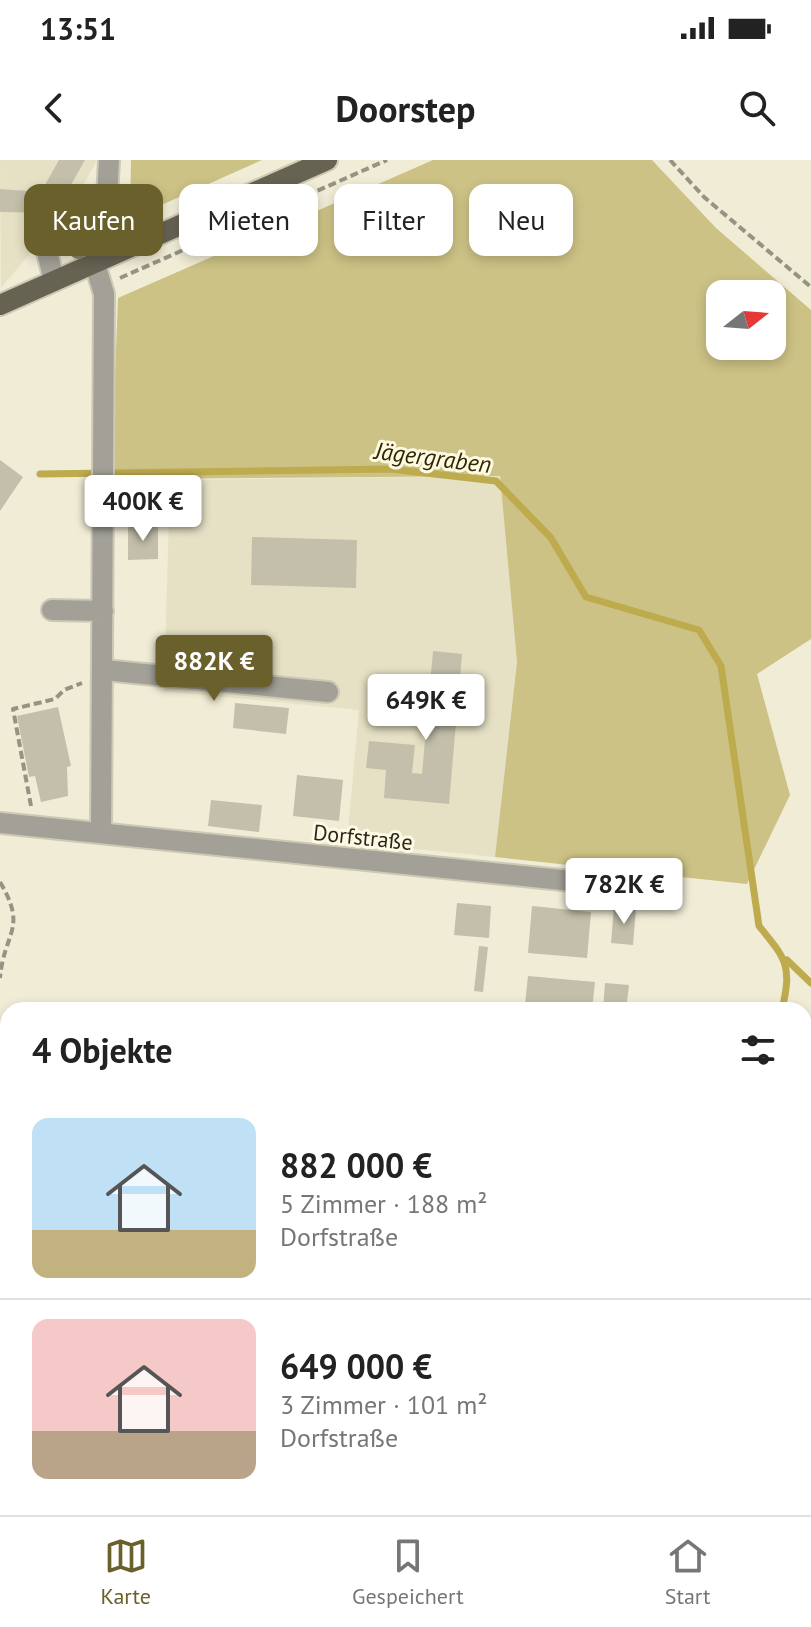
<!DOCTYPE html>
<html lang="de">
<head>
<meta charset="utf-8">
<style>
	body { margin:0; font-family:"PT Sans",sans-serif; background:#f6f6f6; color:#222; height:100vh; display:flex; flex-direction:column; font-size:30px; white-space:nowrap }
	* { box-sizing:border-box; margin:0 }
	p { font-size:26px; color:#767676 }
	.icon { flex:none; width:44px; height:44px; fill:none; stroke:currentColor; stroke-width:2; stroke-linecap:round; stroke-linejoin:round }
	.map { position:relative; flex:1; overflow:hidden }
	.details { position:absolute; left:0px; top:842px; width:812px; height:514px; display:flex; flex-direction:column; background:#fff; border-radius:24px 24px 0 0; box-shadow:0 4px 12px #0003 }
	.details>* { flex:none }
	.guide { position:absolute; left:24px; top:24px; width:764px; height:72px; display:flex; gap:16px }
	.needle { width:52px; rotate:73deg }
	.buttons { position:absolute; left:706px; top:120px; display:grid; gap:16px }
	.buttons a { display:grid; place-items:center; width:80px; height:80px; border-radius:16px; background:#fff; box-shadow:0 4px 12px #0003; font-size:40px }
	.price { position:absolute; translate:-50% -68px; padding:0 18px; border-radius:8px; background:#fff; color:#222; font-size:26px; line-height:52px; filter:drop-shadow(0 2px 4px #0008) }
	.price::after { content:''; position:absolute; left:50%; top:48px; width:24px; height:18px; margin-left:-12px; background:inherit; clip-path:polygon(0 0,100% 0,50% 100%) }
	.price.on { background:#69602c; color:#fff }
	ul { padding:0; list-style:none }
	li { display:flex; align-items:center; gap:24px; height:200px; padding:0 32px }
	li+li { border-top:2px solid #e0e0e0 }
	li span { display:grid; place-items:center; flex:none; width:224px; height:160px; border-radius:16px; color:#555 }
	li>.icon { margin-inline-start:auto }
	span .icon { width:96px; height:96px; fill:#fffc; stroke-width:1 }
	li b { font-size:34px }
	h2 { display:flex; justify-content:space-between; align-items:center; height:96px; padding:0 32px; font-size:34px }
	.tag { padding:0 28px; border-radius:16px; background:#fff; box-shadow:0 4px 12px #0003; font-size:28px; line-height:72px }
	.tag.on { background:#69602c; color:#fff }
	.status { display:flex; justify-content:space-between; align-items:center; height:56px; padding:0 40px; background:#fff; direction:ltr }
	.status svg { height:22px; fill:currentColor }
	header { display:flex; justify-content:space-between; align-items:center; height:104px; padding:0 32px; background:#fff; font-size:36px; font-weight:800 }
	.tab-bar { display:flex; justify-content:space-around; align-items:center; height:112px; border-top:2px solid #e0e0e0; background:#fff; font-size:22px; color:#767676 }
	.tab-bar a { display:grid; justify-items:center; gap:4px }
	.tab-bar .on { color:#69602c }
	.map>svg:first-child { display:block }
	.built { fill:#e6e1c5 }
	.green { fill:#cdc285; fill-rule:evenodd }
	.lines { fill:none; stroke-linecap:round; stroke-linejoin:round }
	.stream { stroke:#bdab4e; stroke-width:7 }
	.building { fill:#c3bfaa }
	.minor-casing { stroke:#ccc9b5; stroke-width:24 }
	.major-casing { stroke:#ccc9b5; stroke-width:24 }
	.path { stroke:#969384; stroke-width:4; stroke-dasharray:8 4; stroke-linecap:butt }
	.minor { stroke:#a2a097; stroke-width:20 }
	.major { stroke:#666353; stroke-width:20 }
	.tree { fill:#8b8665 }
	.labels { text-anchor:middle; stroke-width:6; stroke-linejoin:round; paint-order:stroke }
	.street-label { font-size:22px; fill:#292820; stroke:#fdf9e3 }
	.water-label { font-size:24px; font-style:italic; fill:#302900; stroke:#fdf9e3 }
</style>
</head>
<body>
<div class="status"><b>13:51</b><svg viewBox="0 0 49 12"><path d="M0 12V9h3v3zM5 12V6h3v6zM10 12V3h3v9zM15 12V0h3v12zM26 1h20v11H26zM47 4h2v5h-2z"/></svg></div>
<header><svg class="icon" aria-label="back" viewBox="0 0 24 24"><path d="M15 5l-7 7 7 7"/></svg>Doorstep<svg class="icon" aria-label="search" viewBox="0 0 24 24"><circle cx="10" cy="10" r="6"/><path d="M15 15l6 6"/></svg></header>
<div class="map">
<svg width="811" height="1355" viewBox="0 0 811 1355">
	<rect width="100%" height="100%" fill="#f0ecd6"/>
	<path class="built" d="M0,0H97L75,40L1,128Z
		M500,316L517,502L495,697L347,682L359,550L164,531L170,320Z"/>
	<path class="green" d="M131,0H262L130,59Z
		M433,0H652L716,68L811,150V479L757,514L790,635L747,724L495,697L517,502L500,316L111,319L118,138ZM720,134H772V186H720Z
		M0,1042L8,1043V1348H677L675,1355H0Z"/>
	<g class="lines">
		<path class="stream" d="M40,314L390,309L496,321L551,378L586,437L699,470L721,506L759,766C787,800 792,806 782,850
			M787,800L811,823
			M0,1164H8
			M804,1313L811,1310
			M715,1348H721"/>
	</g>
	<path class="building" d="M59,0H85L55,53L0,52V29L41,32Z
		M0,300L23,317L0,351Z
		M128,367H158V399L128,400Z
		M252,377L357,380L356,428L251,425Z
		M433,491L462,494L449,644L384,638L386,610L366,608L369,581L415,585L412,613L422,614Z
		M235,543L289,548L286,574L233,568Z
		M58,547L71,606L67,607L68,636L41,642L35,616L29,617L17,556Z
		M297,615L343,620L339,661L293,656Z
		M211,640L262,645L259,672L208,666Z
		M457,743L491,746L489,778L454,775Z
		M532,746L591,752L587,798L528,793Z
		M614,746L636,748L633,785L611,783Z
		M479,786L488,787L483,832L474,831Z
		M528,816L595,822L592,850L525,844Z
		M605,823L629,825L626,850H603Z"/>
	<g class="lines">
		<g class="minor-casing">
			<path id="minor" d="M109,0L105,75L111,93
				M94,101L104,134L101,673
				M54,120L47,92L92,53L105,51
				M52,450L103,451
				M104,510L328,532
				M0,663L621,726"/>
		</g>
		<g class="major-casing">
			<path id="major" d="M0,145L327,0"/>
		</g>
		<path class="path" d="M670,0L704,37L811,127
			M120,118L387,0
			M31,646L13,549L55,539L64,530L82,523
			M0,722C28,769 4,772 0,818
			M0,1031L8,1061
			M196,1348L197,1355"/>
		<use href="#minor" class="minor"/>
		<use href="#major" class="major"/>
	</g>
	<circle class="tree" cx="78" cy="91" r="8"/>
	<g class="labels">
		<g class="street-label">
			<text transform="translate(363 677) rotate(6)" y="8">Dorfstraße</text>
		</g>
		<g class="water-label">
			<text transform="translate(433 298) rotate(7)" y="8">Jägergraben</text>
		</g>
	</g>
</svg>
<div class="buttons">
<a><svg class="needle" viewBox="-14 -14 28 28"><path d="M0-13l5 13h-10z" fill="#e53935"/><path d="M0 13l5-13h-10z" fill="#767676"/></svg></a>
</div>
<b class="price" style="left:143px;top:383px">400K €</b>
<b class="price on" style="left:214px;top:543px">882K €</b>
<b class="price" style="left:426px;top:582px">649K €</b>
<b class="price" style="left:624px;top:766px">782K €</b>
<div class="guide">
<a class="tag on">Kaufen</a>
<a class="tag">Mieten</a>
<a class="tag">Filter</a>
<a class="tag">Neu</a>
</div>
<section class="details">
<h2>4 Objekte<svg class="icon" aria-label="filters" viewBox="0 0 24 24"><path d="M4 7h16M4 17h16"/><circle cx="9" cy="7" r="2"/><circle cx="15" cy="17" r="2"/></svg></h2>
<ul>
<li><span style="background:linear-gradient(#bfe0f5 70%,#c2b280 0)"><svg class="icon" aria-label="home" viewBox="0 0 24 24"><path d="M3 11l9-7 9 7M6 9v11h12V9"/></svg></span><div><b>882 000 €</b><p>5 Zimmer · 188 m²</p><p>Dorfstraße</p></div></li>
<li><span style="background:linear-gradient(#f6c9c9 70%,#b9a48a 0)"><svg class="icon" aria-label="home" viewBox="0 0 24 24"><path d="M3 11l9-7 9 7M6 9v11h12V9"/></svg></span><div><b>649 000 €</b><p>3 Zimmer · 101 m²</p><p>Dorfstraße</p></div></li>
</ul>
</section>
</div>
<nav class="tab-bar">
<a class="on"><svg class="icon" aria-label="map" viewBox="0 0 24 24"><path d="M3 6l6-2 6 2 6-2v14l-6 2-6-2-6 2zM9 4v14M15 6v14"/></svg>Karte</a>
<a><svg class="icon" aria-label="saved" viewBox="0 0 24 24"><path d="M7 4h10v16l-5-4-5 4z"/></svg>Gespeichert</a>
<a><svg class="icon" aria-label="home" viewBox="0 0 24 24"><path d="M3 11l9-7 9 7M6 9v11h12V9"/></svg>Start</a>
</nav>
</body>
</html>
